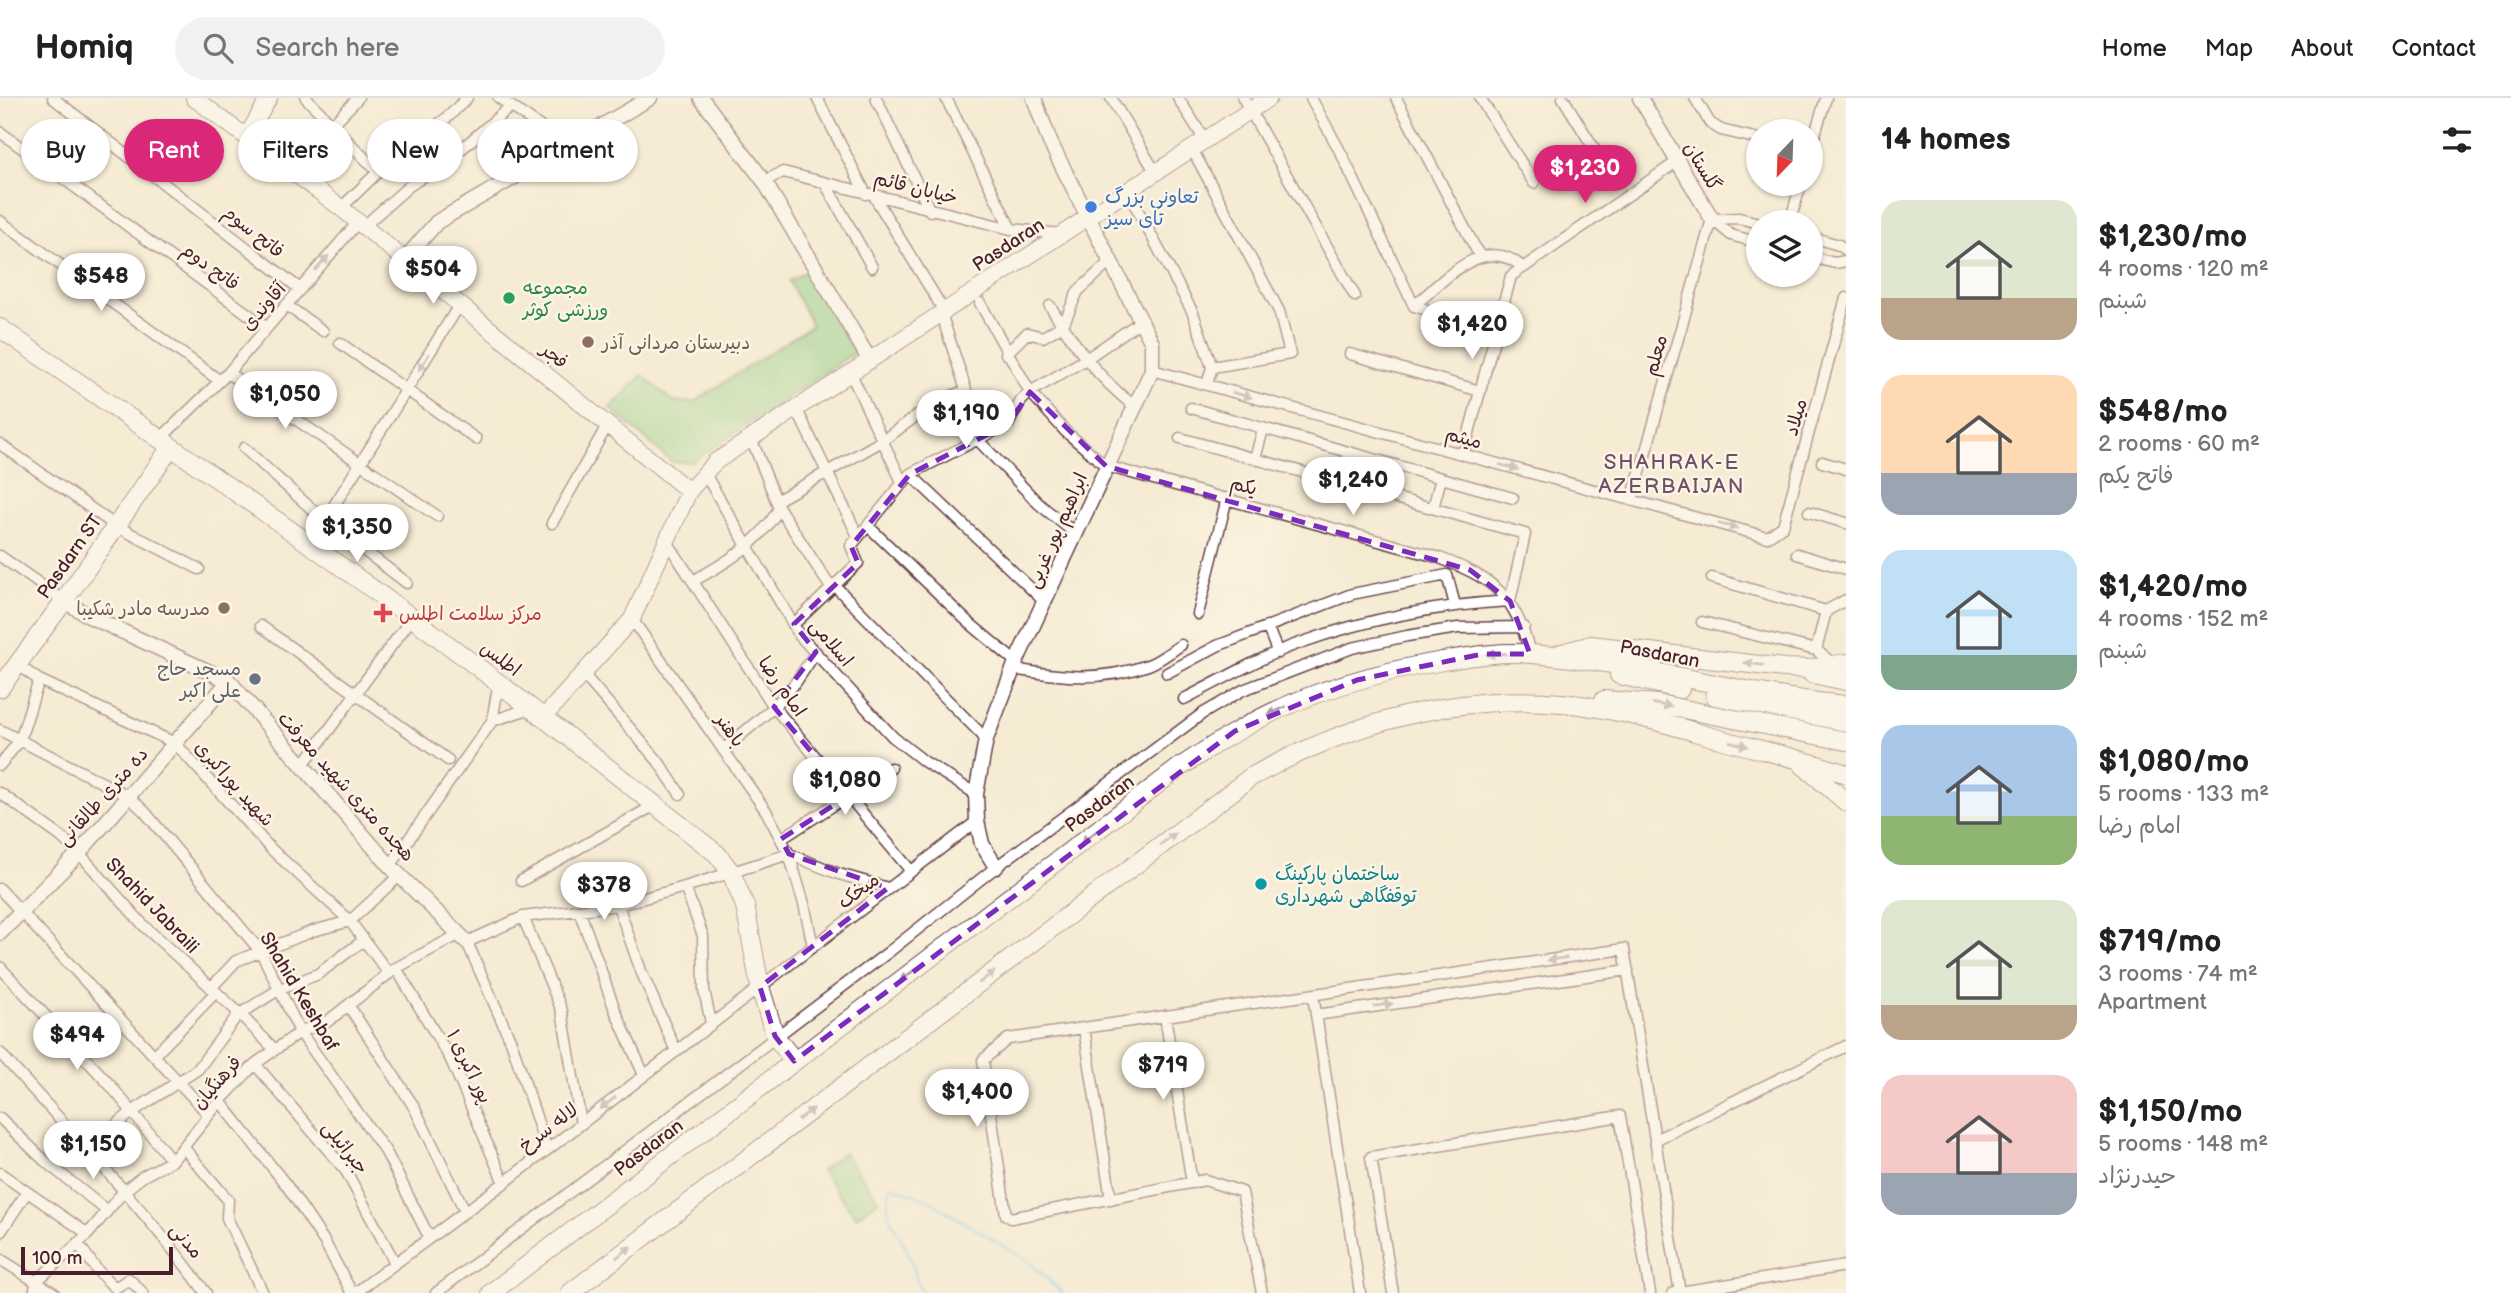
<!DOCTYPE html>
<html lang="en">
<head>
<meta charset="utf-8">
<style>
	body { margin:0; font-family:"Balsamiq Sans","Playpen Sans Arabic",sans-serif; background:#f2f2f2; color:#222; height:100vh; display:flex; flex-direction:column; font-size:26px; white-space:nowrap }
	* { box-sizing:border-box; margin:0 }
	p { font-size:23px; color:#767676 }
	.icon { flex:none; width:38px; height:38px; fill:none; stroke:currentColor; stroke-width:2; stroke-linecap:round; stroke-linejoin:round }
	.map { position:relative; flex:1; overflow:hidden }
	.panel { display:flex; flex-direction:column; background:#fff; width:665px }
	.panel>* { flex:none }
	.hud { position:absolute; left:21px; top:21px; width:665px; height:63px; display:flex; gap:14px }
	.needle { width:46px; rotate:203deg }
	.tools { position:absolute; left:1746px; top:21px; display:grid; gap:14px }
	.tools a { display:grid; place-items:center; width:77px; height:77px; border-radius:50%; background:#fff; box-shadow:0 2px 5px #0004; font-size:35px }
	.scale { position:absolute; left:21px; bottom:18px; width:152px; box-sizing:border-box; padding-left:7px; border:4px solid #4a1f2b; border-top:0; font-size:19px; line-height:24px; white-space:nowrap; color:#4a1f2b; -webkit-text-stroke:5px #fcf5e5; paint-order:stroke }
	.price { position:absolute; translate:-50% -60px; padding:0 16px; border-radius:24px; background:#fff; color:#222; font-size:23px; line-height:46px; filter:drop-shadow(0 2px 4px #0008) }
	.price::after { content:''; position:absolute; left:50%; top:42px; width:21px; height:16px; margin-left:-10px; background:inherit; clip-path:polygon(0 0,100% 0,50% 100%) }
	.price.current { background:#db2777; color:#fff }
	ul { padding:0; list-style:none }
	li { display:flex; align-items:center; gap:21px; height:175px; padding:0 35px }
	li span { display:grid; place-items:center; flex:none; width:196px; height:140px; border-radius:21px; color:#555 }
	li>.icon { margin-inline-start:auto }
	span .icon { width:84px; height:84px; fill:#fffc; stroke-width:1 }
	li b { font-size:30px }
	h2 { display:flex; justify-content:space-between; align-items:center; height:84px; padding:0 35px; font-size:30px }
	.chip { padding:0 24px; border-radius:32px; background:#fff; box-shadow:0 2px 5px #0004; font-size:24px; line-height:63px }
	.chip.current { background:#db2777; color:#fff }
	header { display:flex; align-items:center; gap:42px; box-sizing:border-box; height:98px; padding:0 35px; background:#fff; border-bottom:2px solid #e0e0e0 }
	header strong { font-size:33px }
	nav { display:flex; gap:38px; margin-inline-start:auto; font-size:24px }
	.search { width:490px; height:63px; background:#f2f2f2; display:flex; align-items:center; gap:18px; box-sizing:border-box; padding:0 24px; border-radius:38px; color:#767676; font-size:26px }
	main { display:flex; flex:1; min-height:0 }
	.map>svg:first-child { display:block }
	.green { fill:#8ccf88; stroke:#6b775a; stroke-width:2 }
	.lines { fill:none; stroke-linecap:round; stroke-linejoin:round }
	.stream { stroke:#6fc1ea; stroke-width:2.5 }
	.minor-casing { stroke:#643e44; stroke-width:13 }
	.tertiary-casing { stroke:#643e44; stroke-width:17 }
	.secondary-casing { stroke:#643e44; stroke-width:18 }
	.primary-casing { stroke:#643e44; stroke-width:20 }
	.trunk-casing { stroke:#643e44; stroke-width:20 }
	.minor { stroke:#fff; stroke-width:10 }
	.tertiary { stroke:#fff; stroke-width:14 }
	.secondary { stroke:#fff; stroke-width:16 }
	.primary { stroke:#fff; stroke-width:18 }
	.trunk { stroke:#fff; stroke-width:18 }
	.oneway { fill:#ae9aa0 }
	.marked { fill:none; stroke:#7b2cbf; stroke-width:5; stroke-dasharray:14 9; stroke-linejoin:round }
	.shop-dot { fill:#3f7fe0; stroke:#fcf5e5; stroke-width:2.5 }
	.leisure-dot { fill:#2e9e5b; stroke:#fcf5e5; stroke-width:2.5 }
	.education-dot { fill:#8d6e63; stroke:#fcf5e5; stroke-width:2.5 }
	.health-dot { fill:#e0444e; stroke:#fcf5e5; stroke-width:2.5 }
	.worship-dot { fill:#6b7280; stroke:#fcf5e5; stroke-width:2.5 }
	.culture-dot { fill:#0f9aa8; stroke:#fcf5e5; stroke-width:2.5 }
	.labels { text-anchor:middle; stroke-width:5; stroke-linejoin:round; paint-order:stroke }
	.street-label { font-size:19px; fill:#4a1f2b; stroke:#fcf5e5 }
	.shop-label { font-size:19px; fill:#366cbe; stroke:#fcf5e5; text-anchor:start }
	.leisure-label { font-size:19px; fill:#27864d; stroke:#fcf5e5; text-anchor:start }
	.education-label { font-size:19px; fill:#785e54; stroke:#fcf5e5; text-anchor:start }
	.health-label { font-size:19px; fill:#be3a42; stroke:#fcf5e5; text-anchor:start }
	.worship-label { font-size:19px; fill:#5b616d; stroke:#fcf5e5; text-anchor:end }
	.culture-label { font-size:19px; fill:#0d838f; stroke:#fcf5e5; text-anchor:start }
	.neighbourhood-label { font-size:21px; letter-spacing:2px; fill:#6f5067; stroke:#fcf5e5 }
</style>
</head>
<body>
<header>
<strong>Homiq</strong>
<div class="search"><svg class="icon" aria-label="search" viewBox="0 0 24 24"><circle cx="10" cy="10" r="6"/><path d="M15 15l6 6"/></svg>Search here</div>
<nav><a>Home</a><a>Map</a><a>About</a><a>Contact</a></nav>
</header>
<main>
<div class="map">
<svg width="1846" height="1195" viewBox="0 0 1846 1195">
	<rect width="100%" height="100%" fill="#fcf5e5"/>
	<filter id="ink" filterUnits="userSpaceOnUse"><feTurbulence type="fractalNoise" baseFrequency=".0143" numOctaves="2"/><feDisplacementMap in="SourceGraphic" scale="14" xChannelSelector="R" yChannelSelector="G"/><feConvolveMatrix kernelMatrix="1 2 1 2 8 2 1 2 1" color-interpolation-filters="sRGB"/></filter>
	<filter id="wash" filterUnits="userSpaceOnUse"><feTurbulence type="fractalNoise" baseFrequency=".00686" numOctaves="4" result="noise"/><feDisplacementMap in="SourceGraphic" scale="28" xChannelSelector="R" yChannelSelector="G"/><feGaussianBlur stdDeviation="1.57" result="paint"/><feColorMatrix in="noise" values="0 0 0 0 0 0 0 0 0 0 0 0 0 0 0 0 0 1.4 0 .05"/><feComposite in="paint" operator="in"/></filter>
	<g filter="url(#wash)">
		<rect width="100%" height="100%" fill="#f5ebd3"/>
		<path class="green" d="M807,173L855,254L692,364H672L610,310L642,277L674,304H694L812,227L789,183Z
			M844,1055L879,1102L856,1119L821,1072Z"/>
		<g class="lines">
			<path class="stream" d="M921,1195C916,1179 912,1161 904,1146C891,1121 883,1118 891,1088L928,1102L1028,1163L1062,1195"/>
		</g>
	</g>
	<g filter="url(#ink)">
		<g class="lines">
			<g class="minor-casing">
				<path id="minor" d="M53,0L300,191
					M306,0L378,74
					M499,0L545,32
					M817,0L866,96
					M876,0L930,113
					M946,0L1011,131
					M1111,0L1156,75
					M1178,0L1205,42
					M1243,0L1355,198
					M1311,0L1341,55L1414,208
					M1396,0L1479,157
					M1480,0L1534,85
					M1563,0L1595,52
					M1695,0L1710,25L1721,32L1759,41
					M0,34L267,230
					M1811,49L1826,0
					M1192,51L1279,213L1290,256L1212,269
					M290,71L358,0
					M764,83L783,74L1011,131L1062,136
					M825,85L872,169
					M1128,94L1193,215L1212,269L1207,287
					M874,98L944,213
					M341,110L378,74L449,18L467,0
					M1712,121L1731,137L1759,145
					M1712,121L1739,120L1759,125
					M0,123L220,283
					M1790,124L1801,86
					M364,128L409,88L451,60L511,8
					M1811,139L1839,147L1846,152
					M1811,159L1835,165L1846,163
					M980,205L1030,294L1065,333L1106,368L1437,459C1492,480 1516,496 1530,556
					M286,207L323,233
					M1050,208C1076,249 1096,278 1134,308
					M1414,208C1443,183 1485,134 1523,170
					M1414,208L1496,233
					M941,215L966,292L978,342L1039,406L1076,436
					M340,245L476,341
					M1006,256L1027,235L1043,239L1063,227L1078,193L1110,164
					M1350,256L1480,293
					M1152,272L1767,439L1783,428L1846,200
					M850,274L903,386
					M228,275L437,418
					M796,310L858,438
					M1191,310L1513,400
					M751,340L779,410L831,490
					M1180,340L1525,436L1510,503C1440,507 1367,521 1300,545C1260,559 1222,582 1184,601
					M160,341L228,275L358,124
					M0,346L116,428L199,471
					M244,350L325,423L407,485
					M1463,357L1511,178L1678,63
					M1255,361L1263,331
					M1822,364L1846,371
					M705,376L800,538L893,639L925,664L976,696
					M910,376L1045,504
					M1341,385L1349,354
					M1632,402L1712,121
					M776,403L882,343L933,306L966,292
					M1433,410L1441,380
					M1809,414L1846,425
					M552,425L608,326
					M868,428L967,523L1016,564
					M668,445L774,609L911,773
					M310,446L460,206
					M1797,456L1846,471
					M0,458L64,503
					M1712,480L1826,513
					M693,483C726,465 761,444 779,410
					M834,487L986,641
					M1198,516L1227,400
					M632,521L766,713L789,756L804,806L813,848
					M1702,524L1816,552
					M794,526L858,465L851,448L910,376L1008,326L1021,303L1030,294L1086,261L1141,223
					M261,528L448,662
					M1267,528L1278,555
					M18,567L39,582L175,645L271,751L350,823L389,876
					M1836,568L1816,552L1826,513L1846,502
					M1013,571C1062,579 1100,584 1148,567C1159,563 1170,554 1181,547
					M1167,575L1217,548L1352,496L1447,477L1455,507
					M583,576L658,663L680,696
					M499,584L492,623L531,610
					M0,632L128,698L145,714L261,854L300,934L386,1054L429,1139
					M723,652L774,609L796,584L816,554
					M0,667L20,642L39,582
					M302,668L412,520
					M0,695L60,738L79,755L145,829L239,915L274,951
					M781,741L891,670
					M390,768L492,623
					M521,783L655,707
					M685,789L703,838L704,892L711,925
					M0,791L209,1017
					M618,807L641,873L676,953
					M579,812L615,912L644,977
					M523,819L562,913L581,1026
					M0,869L111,988L172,1063
					M396,870L451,962L504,1085
					M211,890L236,863L313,833L350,823L400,777
					M1313,897L1360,1195
					M349,908L414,1009L465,1113
					M240,916L278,892L318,876L364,842
					M1316,917L1628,872
					M1165,918L1192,1085
					M1084,930L1111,1101
					M0,955C69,1032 146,1112 206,1195
					M155,957L216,894
					M255,966L346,1073L395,1165
					M220,1003L287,1088L324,1143L352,1195
					M0,1020L45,1063L107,1113
					M111,1031L132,1014L198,971L239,915
					M1655,1042L1846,948
					M183,1049L228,1102L227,1120L263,1195
					M547,1052L512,946L467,844L523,819L618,807L685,789L789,756L839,776L888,790
					M0,1075L88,1136
					M0,1135L27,1094
					M78,1146L97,1172L115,1190L129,1181L143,1195
					M0,1161L54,1195
					M34,1195L37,1183L88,1136L123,1094L143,1078L172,1063L220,1003L255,966L300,934L328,923L396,870L460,836
					M355,1195L504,1085L977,723
					M436,1195L890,853L996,769L1202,616L1243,592L1352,550L1407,538L1458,530L1524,529
					M1262,1195L1242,1094L1205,1082L1011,1120L1006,1117L983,962L1008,941L1624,851L1680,1195
					M1393,1195L1371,1059L1620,1018L1650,1195
					M1673,1195L1846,1168"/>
			</g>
			<g class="tertiary-casing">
				<path id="tertiary" d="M701,0L764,83L869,261
					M1640,0L1712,121
					M405,161L437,124L650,0
					M64,503L91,519L229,583L390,768L467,844
					M996,769L982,746L977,723L976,696L986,641L1016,564L1152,272V245L1050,44L1034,0
					M0,835L79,755L229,583"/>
			</g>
			<g class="secondary-casing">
				<path id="secondary" d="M194,0L341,110L689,393
					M247,38L269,0
					M543,620L632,521L689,393L715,364L1269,0"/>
			</g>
			<g class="primary-casing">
				<path id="primary" d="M0,230C138,326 276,420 411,519C515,596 616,676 717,756L731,774L745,808L760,889L775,938L794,963
					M0,590L64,503L171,349"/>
			</g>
			<g class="trunk-casing">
				<path id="trunk" d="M1559,556L1591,547L1784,570L1809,571L1846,565
					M1812,576L1846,583
					M1619,577L1680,591
					M1715,598L1846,624
					M1604,602L1658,606L1846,643
					M1803,667L1846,704
					M491,1195L1180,669C1198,658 1215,645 1234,635C1297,597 1371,575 1443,563C1472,558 1502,553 1532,556C1638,564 1740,597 1846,607
					M570,1195L1251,679C1348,626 1451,595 1562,605C1617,610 1670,627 1723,642C1764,653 1806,662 1846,676"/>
			</g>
			<use href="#minor" class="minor"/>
			<use href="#tertiary" class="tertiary"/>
			<use href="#secondary" class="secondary"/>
			<use href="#primary" class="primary"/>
			<use href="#trunk" class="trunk"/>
		</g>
		<defs><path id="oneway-solid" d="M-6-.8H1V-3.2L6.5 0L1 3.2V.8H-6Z" transform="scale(1.75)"/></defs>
		<g class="oneway">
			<use href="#oneway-solid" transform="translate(322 165) rotate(-49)"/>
			<use href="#oneway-solid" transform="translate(424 264) rotate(122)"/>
			<use href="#oneway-solid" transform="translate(1242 297) rotate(15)"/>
			<use href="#oneway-solid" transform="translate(1509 369) rotate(15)"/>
			<use href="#oneway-solid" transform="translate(1728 428) rotate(15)"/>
			<use href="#oneway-solid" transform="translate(1496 556) rotate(179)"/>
			<use href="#oneway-solid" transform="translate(1754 566) rotate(-173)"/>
			<use href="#oneway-solid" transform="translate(1662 607) rotate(9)"/>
			<use href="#oneway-solid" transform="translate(1277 613) rotate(153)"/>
			<use href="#oneway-solid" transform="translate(1739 646) rotate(16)"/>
			<use href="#oneway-solid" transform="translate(1089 739) rotate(143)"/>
			<use href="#oneway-solid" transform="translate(1168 741) rotate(-37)"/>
			<use href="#oneway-solid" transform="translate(1557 861) rotate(172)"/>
			<use href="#oneway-solid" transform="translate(908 877) rotate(143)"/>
			<use href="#oneway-solid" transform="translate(987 879) rotate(-37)"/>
			<use href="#oneway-solid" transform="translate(1383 907) rotate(-8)"/>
			<use href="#oneway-solid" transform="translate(608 1005) rotate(142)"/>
			<use href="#oneway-solid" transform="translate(806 1016) rotate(-37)"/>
			<use href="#oneway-solid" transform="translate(624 1154) rotate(-37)"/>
		</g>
	</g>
	<path d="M0 0H1846V1195H0ZM1030,294L1106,368L1470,472L1510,503L1530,556H1482L1357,582L1235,633L794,963L775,938L760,889L888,790L789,756L781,741L848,698L774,609L816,554L794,526L858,465L851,448L910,376L1008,326Z" fill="#f5ebd3" fill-opacity=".55" fill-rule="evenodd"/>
	<path class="marked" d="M1030,294L1106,368L1470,472L1510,503L1530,556H1482L1357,582L1235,633L794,963L775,938L760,889L888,790L789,756L781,741L848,698L774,609L816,554L794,526L858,465L851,448L910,376L1008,326Z"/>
	<circle class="shop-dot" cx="1091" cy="109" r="7"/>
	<circle class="leisure-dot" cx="509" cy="200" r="7"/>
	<g class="education-dot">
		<circle cx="588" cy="244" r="7"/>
		<circle cx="224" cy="510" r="7"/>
	</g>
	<path class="health-dot" d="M379.5 504.5h7v7h7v7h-7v7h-7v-7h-7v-7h7z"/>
	<circle class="worship-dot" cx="255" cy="581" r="7"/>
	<circle class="culture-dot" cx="1261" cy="786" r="7"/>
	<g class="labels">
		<g class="street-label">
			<text transform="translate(1703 68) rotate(59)" y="7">گلستان</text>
			<text transform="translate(916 89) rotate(14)" y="7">خیابان قائم</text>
			<text transform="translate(254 133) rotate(38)" y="7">فاتح سوم</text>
			<text transform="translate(1008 146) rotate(-33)" y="7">Pasdaran</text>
			<text transform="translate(211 168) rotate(36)" y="7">فاتح دوم</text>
			<text transform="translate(263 208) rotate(-49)" y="7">آقاوندی</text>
			<text transform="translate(555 257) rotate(39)" y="7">فجر</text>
			<text transform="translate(1655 257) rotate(-74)" y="7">معلم</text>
			<text transform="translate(1795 319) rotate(-74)" y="7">میلاد</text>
			<text transform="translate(1464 339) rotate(15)" y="7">میثم</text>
			<text transform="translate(1244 387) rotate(15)" y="7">یکم</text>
			<text transform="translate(1056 432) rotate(-66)" y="7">ابراهیم پور غربی</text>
			<text transform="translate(69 458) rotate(-55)" y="7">Pasdarn ST</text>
			<text transform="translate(832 544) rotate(50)" y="7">اسلامی</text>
			<text transform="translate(1660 555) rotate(11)" y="7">Pasdaran</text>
			<text transform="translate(501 560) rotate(37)" y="7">اطلس</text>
			<text transform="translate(783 588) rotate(55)" y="7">امام رضا</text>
			<text transform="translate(731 632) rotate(55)" y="7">باهنر</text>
			<text transform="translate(235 685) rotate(48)" y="7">شهید پوراکبری</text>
			<text transform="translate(347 688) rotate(48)" y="7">هجده متری شهید معرفت</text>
			<text transform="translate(102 698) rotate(-48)" y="7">ده متری طالقانی</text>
			<text transform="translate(1099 705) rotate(-37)" y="7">Pasdaran</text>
			<text transform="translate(858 792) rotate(-37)" y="7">میخک</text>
			<text transform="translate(153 807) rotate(46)" y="7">Shahid Jabraili</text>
			<text transform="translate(300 893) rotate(59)" y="7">Shahid Keshbaf</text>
			<text transform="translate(470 968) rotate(64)" y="7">پور اکبری ۱</text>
			<text transform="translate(216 984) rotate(-49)" y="7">فرهنگیان</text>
			<text transform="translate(548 1029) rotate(-37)" y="7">لاله سرخ</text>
			<text transform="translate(346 1049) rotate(52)" y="7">جبرائیلی</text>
			<text transform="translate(648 1049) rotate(-37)" y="7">Pasdaran</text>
			<text transform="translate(187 1142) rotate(50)" y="7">مدنی</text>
		</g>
		<g class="shop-label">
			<text x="1105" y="105">تعاونی بزرگ<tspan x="1105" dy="22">تای سیز</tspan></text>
		</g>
		<g class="leisure-label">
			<text x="523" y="196">مجموعه<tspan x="523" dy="22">ورزشی کوثر</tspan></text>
		</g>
		<g class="education-label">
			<text x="602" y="251">دبیرستان مردانی آذر</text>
			<text x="210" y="517" text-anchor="end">مدرسه مادر شکیبا</text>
		</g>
		<g class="health-label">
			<text x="399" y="522">مرکز سلامت اطلس</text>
		</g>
		<g class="worship-label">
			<text x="241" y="577">مسجد حاج<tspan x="241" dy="22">علی اکبر</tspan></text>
		</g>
		<g class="culture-label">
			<text x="1275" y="782">ساختمان پارکینگ<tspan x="1275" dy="22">توقفگاهی شهرداری</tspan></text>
		</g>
		<g class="neighbourhood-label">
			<text x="1672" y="371">SHAHRAK-E<tspan x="1672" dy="24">AZERBAIJAN</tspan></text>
		</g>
	</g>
</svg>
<div class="tools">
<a><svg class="needle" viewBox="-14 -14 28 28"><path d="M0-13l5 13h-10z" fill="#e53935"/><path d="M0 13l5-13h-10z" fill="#767676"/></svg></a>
<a><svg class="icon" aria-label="layers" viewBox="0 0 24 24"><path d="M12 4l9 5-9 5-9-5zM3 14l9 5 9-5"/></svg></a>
</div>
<div class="scale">100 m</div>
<b class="price current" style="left:1585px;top:107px">$1,230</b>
<b class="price" style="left:433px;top:208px">$504</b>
<b class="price" style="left:101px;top:215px">$548</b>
<b class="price" style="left:1472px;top:263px">$1,420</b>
<b class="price" style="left:285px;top:333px">$1,050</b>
<b class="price" style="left:966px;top:352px">$1,190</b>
<b class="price" style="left:1353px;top:419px">$1,240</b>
<b class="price" style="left:357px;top:466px">$1,350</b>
<b class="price" style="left:845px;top:719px">$1,080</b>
<b class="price" style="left:604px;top:824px">$378</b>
<b class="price" style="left:77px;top:974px">$494</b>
<b class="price" style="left:1163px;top:1004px">$719</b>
<b class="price" style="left:977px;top:1031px">$1,400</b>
<b class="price" style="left:93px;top:1083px">$1,150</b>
<div class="hud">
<a class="chip">Buy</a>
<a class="chip current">Rent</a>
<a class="chip">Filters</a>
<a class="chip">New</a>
<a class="chip">Apartment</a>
</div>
</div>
<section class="panel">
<h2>14 homes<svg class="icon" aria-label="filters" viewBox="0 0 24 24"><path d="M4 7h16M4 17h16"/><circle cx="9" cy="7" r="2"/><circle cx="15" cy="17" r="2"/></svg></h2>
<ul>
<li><span style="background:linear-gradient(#dfe7d0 70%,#b9a48a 0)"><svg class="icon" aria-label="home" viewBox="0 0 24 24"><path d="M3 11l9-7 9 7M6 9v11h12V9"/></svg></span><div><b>$1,230/mo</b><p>4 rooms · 120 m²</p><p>شبنم</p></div></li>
<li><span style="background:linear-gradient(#ffd9b3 70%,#9aa5b1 0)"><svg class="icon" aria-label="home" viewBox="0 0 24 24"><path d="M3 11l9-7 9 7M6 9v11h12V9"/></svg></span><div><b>$548/mo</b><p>2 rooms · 60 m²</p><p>فاتح یکم</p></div></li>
<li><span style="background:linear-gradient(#bfe0f5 75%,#7fa58c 0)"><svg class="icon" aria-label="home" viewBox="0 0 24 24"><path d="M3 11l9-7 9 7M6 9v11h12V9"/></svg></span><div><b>$1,420/mo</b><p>4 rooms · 152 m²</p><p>شبنم</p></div></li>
<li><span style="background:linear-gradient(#a9c7e8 65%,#8fb573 0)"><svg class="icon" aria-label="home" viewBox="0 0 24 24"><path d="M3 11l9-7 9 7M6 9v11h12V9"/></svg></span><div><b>$1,080/mo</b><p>5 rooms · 133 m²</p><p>امام رضا</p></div></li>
<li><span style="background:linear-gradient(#dfe7d0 75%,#b9a48a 0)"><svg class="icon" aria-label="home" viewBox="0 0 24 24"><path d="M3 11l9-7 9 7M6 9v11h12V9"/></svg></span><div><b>$719/mo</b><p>3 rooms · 74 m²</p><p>Apartment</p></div></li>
<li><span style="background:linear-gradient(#f6c9c9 70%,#9aa5b1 0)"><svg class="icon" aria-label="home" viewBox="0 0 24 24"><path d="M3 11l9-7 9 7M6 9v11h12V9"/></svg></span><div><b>$1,150/mo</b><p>5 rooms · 148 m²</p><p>حیدرنژاد</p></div></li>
</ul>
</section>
</main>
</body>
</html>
